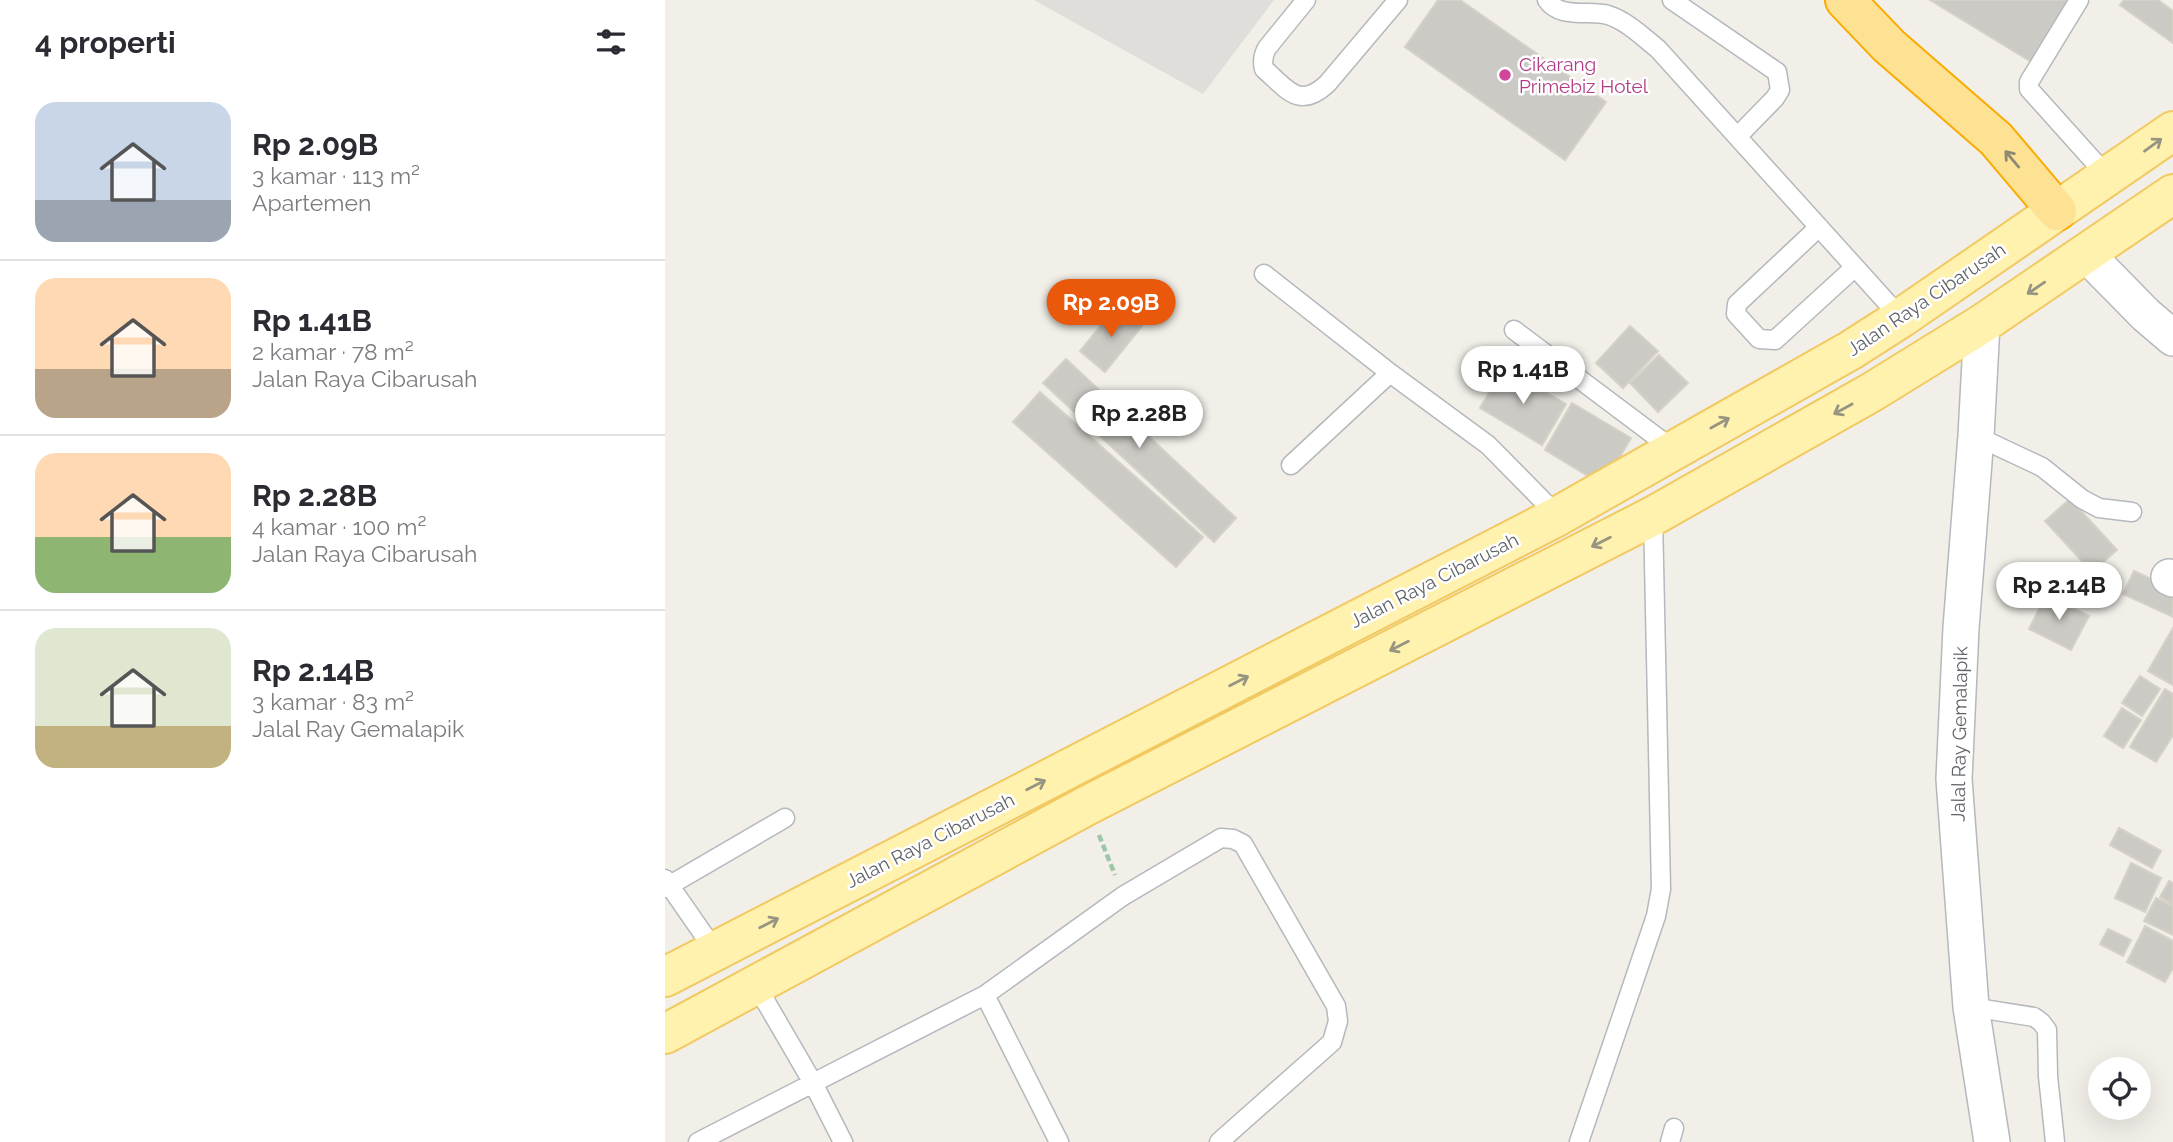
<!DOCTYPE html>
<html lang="id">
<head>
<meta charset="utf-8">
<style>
	body { margin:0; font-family:Raleway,sans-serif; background:#f2f2f3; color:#2b2b33; height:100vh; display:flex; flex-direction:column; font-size:26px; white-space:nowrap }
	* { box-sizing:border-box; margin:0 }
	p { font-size:23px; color:#7c7c81 }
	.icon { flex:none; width:38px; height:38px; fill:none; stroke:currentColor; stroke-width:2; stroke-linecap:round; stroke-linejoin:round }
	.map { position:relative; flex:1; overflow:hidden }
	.drawer { display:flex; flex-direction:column; background:#fff; width:665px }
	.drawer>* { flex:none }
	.buttons { position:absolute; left:1423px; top:1057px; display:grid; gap:14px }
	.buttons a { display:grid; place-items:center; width:63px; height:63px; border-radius:50%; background:#fff; box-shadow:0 7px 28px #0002; font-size:35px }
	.price { position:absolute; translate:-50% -60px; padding:0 16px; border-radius:24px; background:#fff; color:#222; font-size:23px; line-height:46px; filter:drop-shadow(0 2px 4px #0008) }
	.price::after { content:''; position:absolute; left:50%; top:42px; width:21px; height:16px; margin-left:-10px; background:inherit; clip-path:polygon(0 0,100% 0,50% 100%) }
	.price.active { background:#ea580c; color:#fff }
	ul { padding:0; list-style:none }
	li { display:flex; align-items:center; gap:21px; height:175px; padding:0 35px }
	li+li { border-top:2px solid #e1e1e2 }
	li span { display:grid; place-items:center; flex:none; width:196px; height:140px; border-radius:21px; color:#555 }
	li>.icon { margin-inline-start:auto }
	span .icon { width:84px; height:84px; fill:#fffc; stroke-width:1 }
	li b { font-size:30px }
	h2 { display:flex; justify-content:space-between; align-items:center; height:84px; padding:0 35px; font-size:30px }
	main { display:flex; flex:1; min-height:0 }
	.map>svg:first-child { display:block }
	.industrial { fill:#e0deda }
	.building { fill:#cccac5; stroke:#d6d1c6; stroke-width:2 }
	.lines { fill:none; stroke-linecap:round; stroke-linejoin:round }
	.service-casing { stroke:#b5b8bc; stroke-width:21 }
	.minor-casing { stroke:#b5b8bc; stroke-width:38 }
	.primary-casing { stroke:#f2c960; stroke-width:42 }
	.motorway-casing { stroke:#f9ab00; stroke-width:42 }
	.path { stroke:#9cc7a9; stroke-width:4.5; stroke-dasharray:7 3.5; stroke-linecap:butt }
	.service { stroke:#fff; stroke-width:18 }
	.minor { stroke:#fff; stroke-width:35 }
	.primary { stroke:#fff2af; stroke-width:38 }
	.motorway { stroke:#fde293; stroke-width:38 }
	.oneway { stroke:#979581 }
	.oneway2 { stroke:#8e8975 }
	.hotel-dot { fill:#d1479c; stroke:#fff; stroke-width:2.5 }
	.labels { text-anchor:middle; stroke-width:5; stroke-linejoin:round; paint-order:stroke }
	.hotel-label { font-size:19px; fill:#b23c85; stroke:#fff; text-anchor:start }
	.street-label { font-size:19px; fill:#5f6368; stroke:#fff }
</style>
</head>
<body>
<main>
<section class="drawer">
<h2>4 properti<svg class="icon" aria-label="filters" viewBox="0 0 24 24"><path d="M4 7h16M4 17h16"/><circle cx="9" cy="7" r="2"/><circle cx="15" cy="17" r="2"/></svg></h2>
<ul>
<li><span style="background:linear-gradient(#c9d6e8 70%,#9aa5b1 0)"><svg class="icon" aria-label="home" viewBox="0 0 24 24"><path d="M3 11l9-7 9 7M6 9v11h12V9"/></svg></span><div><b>Rp 2.09B</b><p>3 kamar · 113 m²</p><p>Apartemen</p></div></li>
<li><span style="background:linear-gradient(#ffd9b3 65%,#b9a48a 0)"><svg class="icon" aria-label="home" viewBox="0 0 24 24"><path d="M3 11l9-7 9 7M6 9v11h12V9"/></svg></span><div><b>Rp 1.41B</b><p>2 kamar · 78 m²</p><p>Jalan Raya Cibarusah</p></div></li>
<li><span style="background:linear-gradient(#ffd9b3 60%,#8fb573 0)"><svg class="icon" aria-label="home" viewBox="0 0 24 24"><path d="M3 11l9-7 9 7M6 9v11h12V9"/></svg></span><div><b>Rp 2.28B</b><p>4 kamar · 100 m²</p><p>Jalan Raya Cibarusah</p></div></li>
<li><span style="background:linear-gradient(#dfe7d0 70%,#c2b280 0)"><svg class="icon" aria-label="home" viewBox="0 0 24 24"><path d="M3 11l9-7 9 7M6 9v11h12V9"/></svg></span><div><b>Rp 2.14B</b><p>3 kamar · 83 m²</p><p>Jalal Ray Gemalapik</p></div></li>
</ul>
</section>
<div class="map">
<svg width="1508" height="1142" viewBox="0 0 1508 1142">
	<rect width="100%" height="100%" fill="#f1efe8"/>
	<path class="industrial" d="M369,0H609L538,94Z"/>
	<path class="building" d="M773,0H795L941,102L900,160L740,47Z
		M1265,0H1407L1368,63Z
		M1459,0H1493L1508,11V43L1455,5Z
		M452,306L477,326L440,372L415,351Z
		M965,326L993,351L958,388L931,363Z
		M994,355L1023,383L993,412L965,383Z
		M401,359L571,518L549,542L378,383Z
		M839,368L901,404L877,445L815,408Z
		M375,392L538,537L511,567L348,422Z
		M907,403L966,438L938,485L880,450Z
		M1405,499L1452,550L1427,572L1380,521Z
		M1469,571L1508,589V617L1458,594Z
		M1381,595L1424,616L1406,650L1364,629Z
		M1508,628V685L1483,671Z
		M1475,676L1495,689L1477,716L1457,703Z
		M1500,689L1508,694V735L1491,762L1465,747Z
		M1457,708L1476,720L1458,748L1439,736Z
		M1454,828L1496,851L1487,868L1445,845Z
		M1466,863L1496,878L1480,912L1450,898Z
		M1504,881L1508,883V904L1495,897Z
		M1491,898L1508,906V935L1479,921Z
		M1480,926L1508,941V968L1500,982L1462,962Z
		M1443,929L1466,940L1458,956L1435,944Z"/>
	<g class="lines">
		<g class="service-casing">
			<path id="service" d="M641,0L602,48C598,55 597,61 599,69C622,89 634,110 662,84L733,0
				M882,0C894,19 925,10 943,15C962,21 978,37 993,49L1236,318
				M1007,0L1112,72L1115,90L1110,98L1073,136
				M1414,0L1364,82V89L1443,177
				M1154,227L1072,304L1071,314L1094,339L1110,340L1190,267
				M599,274L725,373
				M849,330L1009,450
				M1311,436L1377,467L1417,499L1434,508L1467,512
				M626,465L725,373L823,445L893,516
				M0,879L50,951
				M0,888L120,818
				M91,985L148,1083L178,1142
				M320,995L394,1142
				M1306,1007L1369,1017L1376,1022L1382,1030L1383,1076L1390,1142
				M33,1142L320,995L458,896L556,838L568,839L578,844L671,1006L673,1021L667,1042L554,1142
				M914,1142L991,916L996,889L988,516
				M1005,1142L1009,1128"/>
		</g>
		<g class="minor-casing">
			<path id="minor" d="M1422,255L1481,315L1508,338
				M1317,324L1311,436L1296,628L1289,779L1306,1007L1327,1142
				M1504,577L1508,579"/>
		</g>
		<g class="primary-casing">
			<path id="primary" d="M0,977L893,516L1186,350L1236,318L1508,131
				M0,1034L423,805L988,516L1207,392L1317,324L1508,194"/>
		</g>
		<g class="motorway-casing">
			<path id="motorway" d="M1180,0L1224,46L1331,139L1392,211"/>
		</g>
		<path class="path" d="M434,835L450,875"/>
		<use href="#service" class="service"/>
		<use href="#minor" class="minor"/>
		<use href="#primary" class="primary"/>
		<use href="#motorway" class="motorway"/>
	</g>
	<defs><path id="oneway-shaft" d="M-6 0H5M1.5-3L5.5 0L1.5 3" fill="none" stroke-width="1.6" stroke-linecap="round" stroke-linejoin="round" transform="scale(1.75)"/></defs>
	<g class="oneway">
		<use href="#oneway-shaft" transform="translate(1488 145) rotate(-36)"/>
		<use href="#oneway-shaft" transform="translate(1371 288) rotate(146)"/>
		<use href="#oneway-shaft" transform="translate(1178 409) rotate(151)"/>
		<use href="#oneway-shaft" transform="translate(1055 423) rotate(-29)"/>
		<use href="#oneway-shaft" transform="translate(936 542) rotate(153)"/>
		<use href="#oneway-shaft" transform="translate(734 646) rotate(153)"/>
		<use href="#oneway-shaft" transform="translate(574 681) rotate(-27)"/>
		<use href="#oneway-shaft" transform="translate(371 785) rotate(-27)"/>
		<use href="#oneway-shaft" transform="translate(104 923) rotate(-27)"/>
	</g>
	<use class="oneway2" href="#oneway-shaft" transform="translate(1347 159) rotate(-130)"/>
	<circle class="hotel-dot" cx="840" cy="75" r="7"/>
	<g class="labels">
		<g class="hotel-label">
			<text x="854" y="71">Cikarang<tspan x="854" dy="22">Primebiz Hotel</tspan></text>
		</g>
		<g class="street-label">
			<text transform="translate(1261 299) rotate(-34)" y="7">Jalan Raya Cibarusah</text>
			<text transform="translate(769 580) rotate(-27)" y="7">Jalan Raya Cibarusah</text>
			<text transform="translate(1294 734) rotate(-89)" y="7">Jalal Ray Gemalapik</text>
			<text transform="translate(265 840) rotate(-27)" y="7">Jalan Raya Cibarusah</text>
		</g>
	</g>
</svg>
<div class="buttons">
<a><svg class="icon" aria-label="locate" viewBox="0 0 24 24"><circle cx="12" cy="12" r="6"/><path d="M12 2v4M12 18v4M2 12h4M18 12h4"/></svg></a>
</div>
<b class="price active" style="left:446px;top:339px">Rp 2.09B</b>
<b class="price" style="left:858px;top:406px">Rp 1.41B</b>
<b class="price" style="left:474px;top:450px">Rp 2.28B</b>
<b class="price" style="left:1394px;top:622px">Rp 2.14B</b>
</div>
</main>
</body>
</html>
